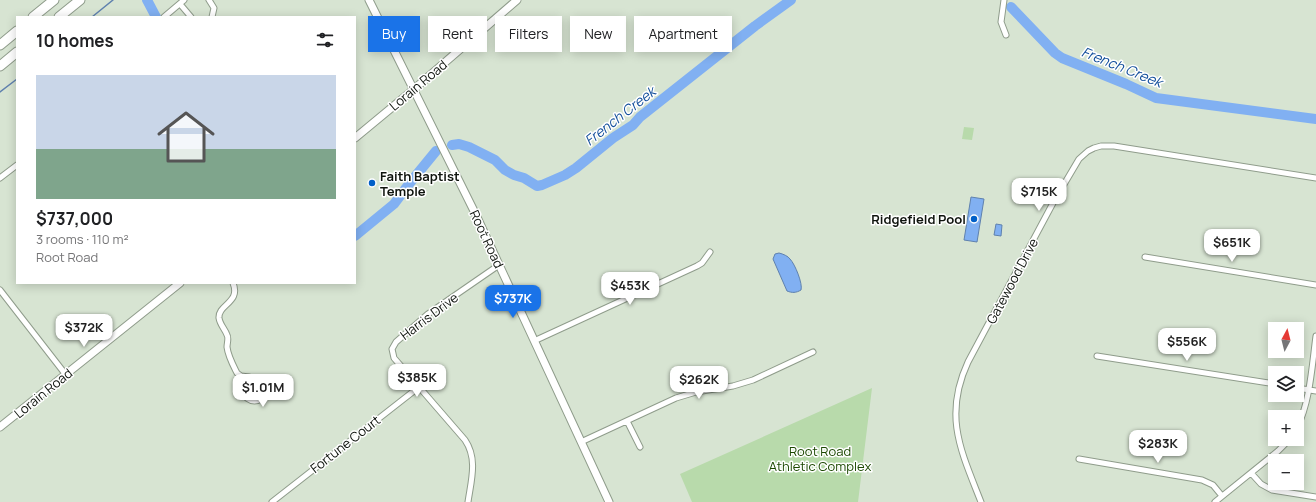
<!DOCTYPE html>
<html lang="en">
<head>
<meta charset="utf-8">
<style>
	body { margin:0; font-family:Manrope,sans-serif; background:#f2f2f2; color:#202124; height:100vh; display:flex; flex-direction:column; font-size:15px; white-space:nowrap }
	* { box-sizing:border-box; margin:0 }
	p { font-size:13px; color:#757577 }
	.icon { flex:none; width:22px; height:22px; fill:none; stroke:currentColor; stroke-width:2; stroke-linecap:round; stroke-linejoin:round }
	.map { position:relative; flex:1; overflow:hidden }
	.drawer { position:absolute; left:16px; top:16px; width:340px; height:268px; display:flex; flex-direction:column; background:#fff; border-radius:0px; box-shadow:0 2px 10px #0003 }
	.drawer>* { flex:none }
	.hud { position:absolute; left:368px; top:16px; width:380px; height:36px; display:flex; gap:8px }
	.needle { width:26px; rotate:7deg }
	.fabs { position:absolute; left:1268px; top:322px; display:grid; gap:8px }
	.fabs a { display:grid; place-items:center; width:36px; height:36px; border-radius:0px; background:#fff; box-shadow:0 2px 10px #0003; font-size:20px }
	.price { position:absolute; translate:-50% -34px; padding:0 9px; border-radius:8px; background:#fff; color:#222; font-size:13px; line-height:26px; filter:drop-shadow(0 1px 2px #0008) }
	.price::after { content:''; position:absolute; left:50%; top:24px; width:12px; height:9px; margin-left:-6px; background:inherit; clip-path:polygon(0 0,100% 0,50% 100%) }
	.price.selected { background:#1a73e8; color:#fff }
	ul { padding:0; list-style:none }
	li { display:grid; align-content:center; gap:8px; height:212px; padding:0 20px }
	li+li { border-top:1px solid #e0e0e0 }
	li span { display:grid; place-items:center; height:124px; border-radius:0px; color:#555 }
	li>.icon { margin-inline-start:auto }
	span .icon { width:72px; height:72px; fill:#fffc; stroke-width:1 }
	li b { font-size:17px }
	h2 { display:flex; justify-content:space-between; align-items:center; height:48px; padding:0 20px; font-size:17px }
	.chip { padding:0 14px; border-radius:0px; background:#fff; box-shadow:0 2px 10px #0003; font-size:14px; line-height:36px }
	.chip.selected { background:#1a73e8; color:#fff }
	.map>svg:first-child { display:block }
	.green { fill:#b8daab }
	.water { fill:#81b0f2; stroke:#5f81ae }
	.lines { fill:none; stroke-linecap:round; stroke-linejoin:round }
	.stream { stroke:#5f81ae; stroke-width:1.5 }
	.river { stroke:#81b0f2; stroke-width:10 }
	.street-casing { stroke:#8f9c8b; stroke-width:7 }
	.secondary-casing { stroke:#8f9c8b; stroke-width:9 }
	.highway-casing { stroke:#8f9c8b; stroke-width:11 }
	.street { stroke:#fff; stroke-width:5 }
	.secondary { stroke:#fff; stroke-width:7 }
	.highway { stroke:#fff; stroke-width:9 }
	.poi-dot { fill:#005fc8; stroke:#fff; stroke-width:1.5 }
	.labels { text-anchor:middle; stroke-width:3; stroke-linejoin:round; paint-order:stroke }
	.street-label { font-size:13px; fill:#0f140e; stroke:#fff }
	.poi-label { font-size:13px; font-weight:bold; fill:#0f140e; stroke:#fff; text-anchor:start }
	.park-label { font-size:13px; fill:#1b4800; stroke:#fff }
	.water-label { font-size:14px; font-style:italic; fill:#134f9b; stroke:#fff }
</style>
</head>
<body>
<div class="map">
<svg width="1316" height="502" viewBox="0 0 1316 502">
	<rect width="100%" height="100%" fill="#d7e4d2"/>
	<path class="green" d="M964,127L974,128L972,140L962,139Z
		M872,388L858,502H692L680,474Z"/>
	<path class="water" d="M971,197L984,199L977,242L964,240Z
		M996,224L1002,225L1001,236L994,235Z
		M779,253C783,254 788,256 790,259C795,264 803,284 801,290C796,293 792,293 787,291L773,259L775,254Z"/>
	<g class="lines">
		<path class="stream" d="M92,17L113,0
			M0,92L17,79"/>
		<path class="river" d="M147,0L156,17
			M1011,7L1055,53L1062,58L1126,84L1156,98L1316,119
			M452,145L459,144L469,147L495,160L505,170L514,175L524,178L537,186L542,185L565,175L576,168L613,138L633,125L640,117L755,26L791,0
			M355,236L394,204L409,184L436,151"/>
		<g class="street-casing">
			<path id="street" d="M209,0L214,8L212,17
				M1004,0L1001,22L1006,35
				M180,4L191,17
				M164,17L184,0
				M0,178L17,165
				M1145,257L1316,285
				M233,283C241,303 218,304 219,318C220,325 225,329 227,335C229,338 227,343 227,347C228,356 233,365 237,373L241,376L249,377L262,391L261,399C251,405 242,396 239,385C238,383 239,378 240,375
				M0,290L66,375
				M534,341L697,266L702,263L710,252
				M1097,356L1275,384
				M1297,388L1316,391
				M627,421L640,447
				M1297,428C1310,402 1312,366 1316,336
				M581,442L676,398L696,392L733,386L753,380L813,352
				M1079,459L1202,480L1213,485L1222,496
				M1251,473L1261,484L1272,490L1316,497
				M272,502L419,387
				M468,502C471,481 478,459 465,440L394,358L392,349L396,342L428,314L499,265
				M981,502C961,451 943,416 968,362L1053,203L1079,159L1088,151L1094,148L1101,146H1114L1316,178
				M1215,502L1278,451L1290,439"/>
		</g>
		<g class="secondary-casing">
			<path id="secondary" d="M369,0L476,215L609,502
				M355,138L413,90L517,0
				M0,427L180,283"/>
		</g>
		<g class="highway-casing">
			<path id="highway" d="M33,17L54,0
				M59,17L80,0
				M0,45L17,31
				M0,66L17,52"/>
		</g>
		<use href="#street" class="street"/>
		<use href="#secondary" class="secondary"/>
		<use href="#highway" class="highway"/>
	</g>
	<g class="poi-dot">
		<circle cx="372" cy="183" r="4"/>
		<circle cx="974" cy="219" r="4"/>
	</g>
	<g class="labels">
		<g class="street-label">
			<text transform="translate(418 85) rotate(-40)" y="5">Lorain Road</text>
			<text transform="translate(487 239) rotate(65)" y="5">Root Road</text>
			<text transform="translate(1012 281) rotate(-62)" y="5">Gatewood Drive</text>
			<text transform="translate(429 316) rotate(-37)" y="5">Harris Drive</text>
			<text transform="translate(43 393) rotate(-39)" y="5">Lorain Road</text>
			<text transform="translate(345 444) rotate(-38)" y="5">Fortune Court</text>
		</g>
		<g class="poi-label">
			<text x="380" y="181">Faith Baptist<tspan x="380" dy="15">Temple</tspan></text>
			<text x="966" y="224" text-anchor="end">Ridgefield Pool</text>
		</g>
		<g class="park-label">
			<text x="820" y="456">Root Road<tspan x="820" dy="15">Athletic Complex</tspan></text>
		</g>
		<g class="water-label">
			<text transform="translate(1122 67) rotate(22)" y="5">French Creek</text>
			<text transform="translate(620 116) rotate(-38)" y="5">French Creek</text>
		</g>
	</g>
</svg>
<div class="fabs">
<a><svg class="needle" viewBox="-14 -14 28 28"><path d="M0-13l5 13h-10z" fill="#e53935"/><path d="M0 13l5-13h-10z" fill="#757577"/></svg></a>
<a><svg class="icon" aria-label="layers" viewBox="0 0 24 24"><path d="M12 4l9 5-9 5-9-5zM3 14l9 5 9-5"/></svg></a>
<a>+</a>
<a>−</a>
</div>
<b class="price" style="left:1039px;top:212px">$715K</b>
<b class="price" style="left:1232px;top:263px">$651K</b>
<b class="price" style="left:630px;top:306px">$453K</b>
<b class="price selected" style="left:513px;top:319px">$737K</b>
<b class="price" style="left:84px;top:348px">$372K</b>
<b class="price" style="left:1187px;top:362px">$556K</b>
<b class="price" style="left:417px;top:398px">$385K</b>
<b class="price" style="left:699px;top:400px">$262K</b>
<b class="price" style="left:263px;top:408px">$1.01M</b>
<b class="price" style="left:1158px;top:464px">$283K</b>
<div class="hud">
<a class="chip selected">Buy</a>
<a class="chip">Rent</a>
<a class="chip">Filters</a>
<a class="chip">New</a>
<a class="chip">Apartment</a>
</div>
<section class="drawer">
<h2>10 homes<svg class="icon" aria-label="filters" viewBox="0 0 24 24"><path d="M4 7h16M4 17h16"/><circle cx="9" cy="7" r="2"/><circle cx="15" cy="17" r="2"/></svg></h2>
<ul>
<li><span style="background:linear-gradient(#c9d6e8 60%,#7fa58c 0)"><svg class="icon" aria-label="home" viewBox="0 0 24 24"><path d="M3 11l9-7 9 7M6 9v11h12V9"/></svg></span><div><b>$737,000</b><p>3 rooms · 110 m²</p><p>Root Road</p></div></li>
</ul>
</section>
</div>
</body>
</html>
